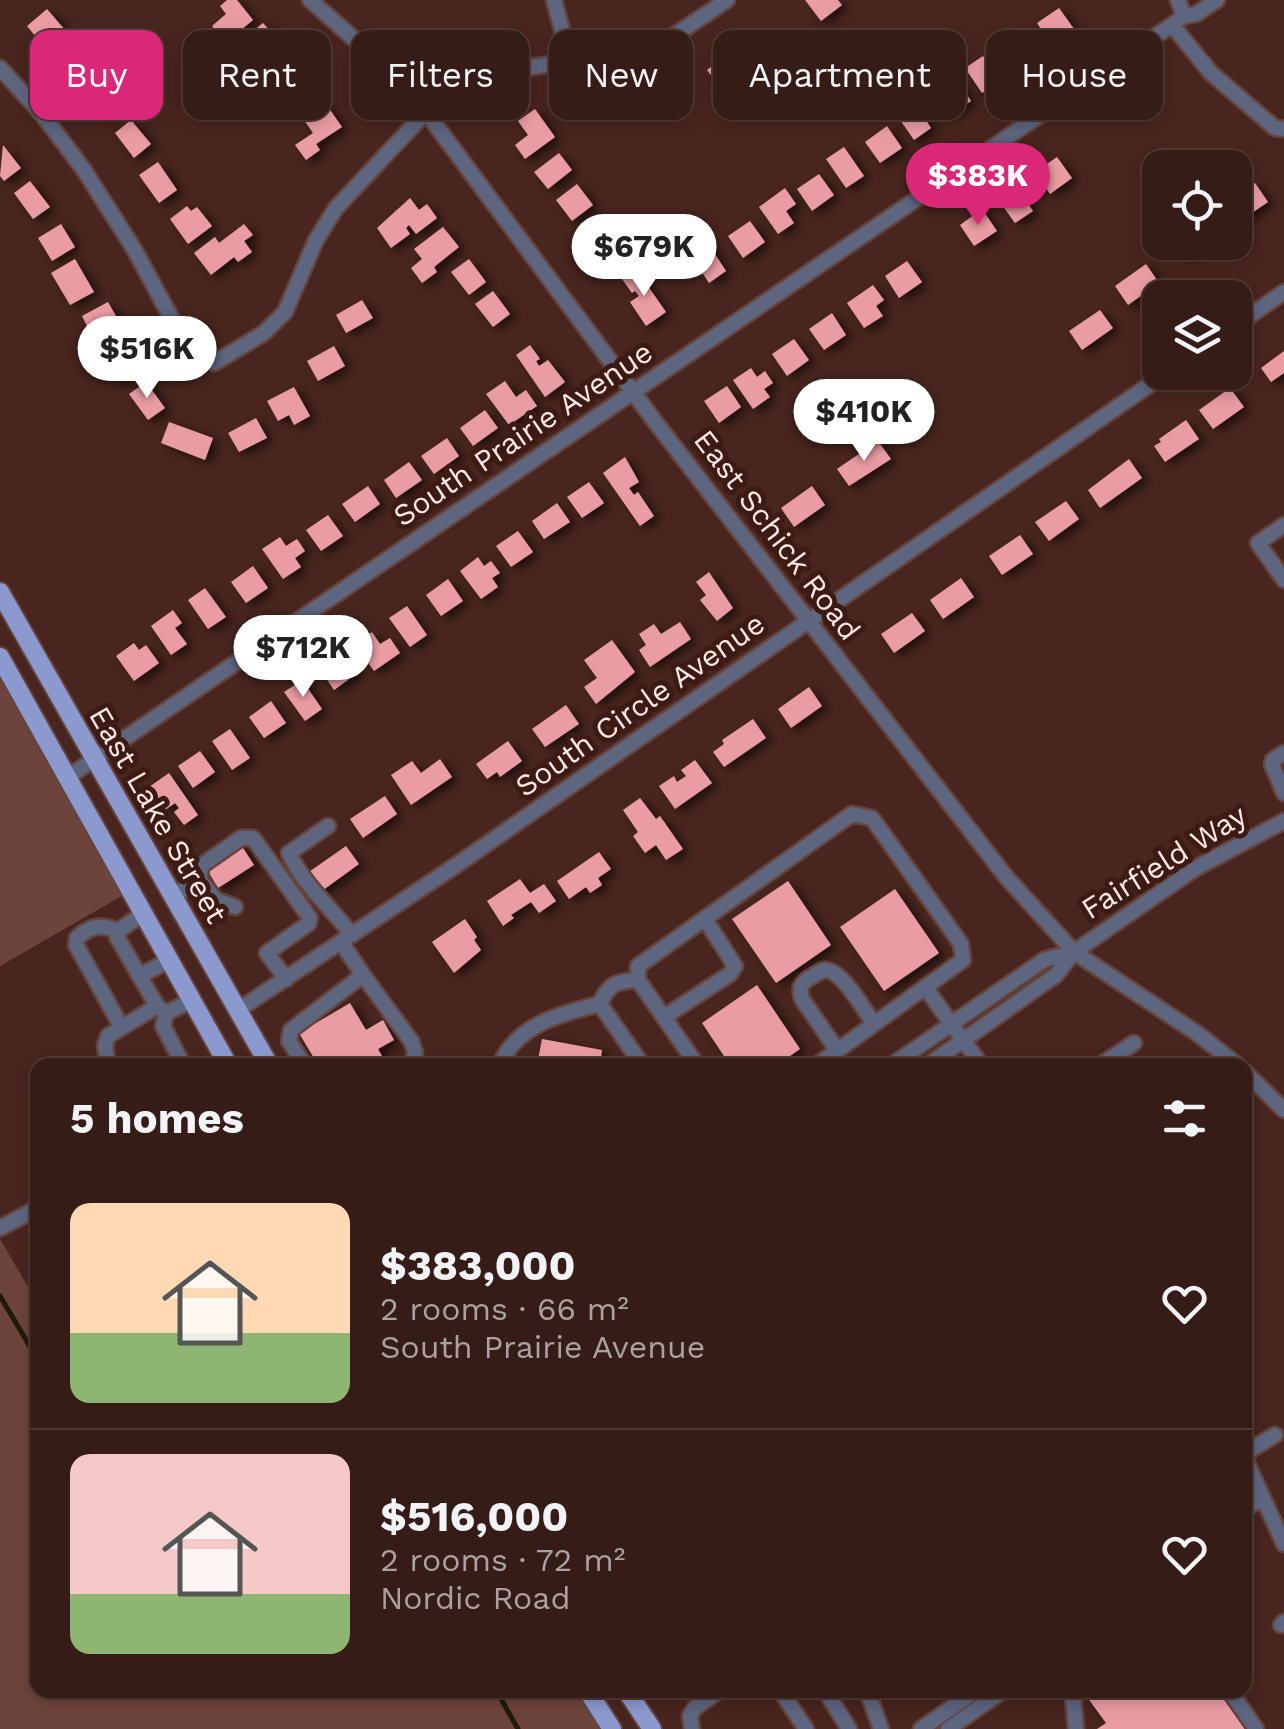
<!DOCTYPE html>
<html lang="en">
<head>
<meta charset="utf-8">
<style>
	body { margin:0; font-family:"Work Sans",sans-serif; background:#3d251f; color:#f1f3f6; height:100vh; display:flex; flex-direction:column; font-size:38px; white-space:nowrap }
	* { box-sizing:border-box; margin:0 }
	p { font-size:32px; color:#aaa1a1 }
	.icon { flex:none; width:55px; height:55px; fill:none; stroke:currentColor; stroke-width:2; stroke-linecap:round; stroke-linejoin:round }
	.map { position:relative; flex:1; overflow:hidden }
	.drawer { position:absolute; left:30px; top:1058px; width:1222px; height:640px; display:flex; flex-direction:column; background:#361c16; border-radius:20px; box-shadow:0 5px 15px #0003,0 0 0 2px #503a35 }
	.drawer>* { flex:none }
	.top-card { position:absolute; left:30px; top:30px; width:1225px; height:90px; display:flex; gap:20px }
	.controls { position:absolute; left:1142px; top:150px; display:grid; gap:20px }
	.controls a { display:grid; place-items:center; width:110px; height:110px; border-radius:20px; background:#361c16; box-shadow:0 5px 15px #0003,0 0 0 2px #503a35; font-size:50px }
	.price { position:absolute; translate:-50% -85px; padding:0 22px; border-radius:35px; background:#fff; color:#222; font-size:32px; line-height:65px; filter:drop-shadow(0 2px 5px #0008) }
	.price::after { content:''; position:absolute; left:50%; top:60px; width:30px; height:22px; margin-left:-15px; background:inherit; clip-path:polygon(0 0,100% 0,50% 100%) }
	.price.selected { background:#db2777; color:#fff }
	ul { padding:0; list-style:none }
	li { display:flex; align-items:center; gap:30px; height:250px; padding:0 40px }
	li+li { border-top:2px solid #503a35 }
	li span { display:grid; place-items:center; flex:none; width:280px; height:200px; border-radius:20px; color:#555 }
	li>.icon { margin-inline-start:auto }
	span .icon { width:120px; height:120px; fill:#fffc; stroke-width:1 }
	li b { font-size:42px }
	h2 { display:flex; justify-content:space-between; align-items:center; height:120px; padding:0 40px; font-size:42px }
	.chip { padding:0 35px; border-radius:20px; background:#361c16; box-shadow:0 5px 15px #0003,0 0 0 2px #503a35; font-size:35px; line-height:90px }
	.chip.selected { background:#db2777; color:#fff }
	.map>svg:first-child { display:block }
	.green { fill:#6d443b }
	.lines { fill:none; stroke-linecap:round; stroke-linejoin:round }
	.stream { stroke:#211a05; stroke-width:5 }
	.building { fill:#ea9ca4; filter:url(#shadow) }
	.minor-casing { stroke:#65443e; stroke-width:19 }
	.major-casing { stroke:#65443e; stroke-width:22 }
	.minor { stroke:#5e657f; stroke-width:14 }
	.major { stroke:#8b99ce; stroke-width:18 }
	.labels { text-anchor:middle; stroke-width:10; stroke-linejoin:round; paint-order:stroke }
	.street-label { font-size:30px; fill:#fce8e4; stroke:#3d1b14 }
</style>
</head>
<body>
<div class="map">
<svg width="1284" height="1729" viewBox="0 0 1284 1729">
	<defs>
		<filter id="shadow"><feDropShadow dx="6" dy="3.5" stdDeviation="5" flood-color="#0009"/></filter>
	</defs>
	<rect width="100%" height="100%" fill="#48251e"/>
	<path class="green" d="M0,673L127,893L0,966Z
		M0,1239L37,1302L38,1690H586L610,1729H0Z"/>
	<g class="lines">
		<path class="stream" d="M0,1296L38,1360
			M496,1690L518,1729"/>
	</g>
	<path class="building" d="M227,0H237L253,20L225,43L212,26L226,14L220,6Z
		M805,0H838L842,5L821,21Z
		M1059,8L1074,29L1051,45L1037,23Z
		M47,9L65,30L44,47L27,26Z
		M263,23L279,41L275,44L285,56L269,69L259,57L250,64L235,46Z
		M1018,31L1036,56L1018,68L1000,43Z
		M89,43L105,62L77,86L57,62L74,47L78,52Z
		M728,54L744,75L723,91L707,70Z
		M983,56L1000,81L982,93L965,68Z
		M282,71L293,85L305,76L318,93L291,114L268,83Z
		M956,79L971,101L948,116L933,95Z
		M103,83L122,107L106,120L86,96Z
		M923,95L933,109L923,116L931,128L914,140L896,114Z
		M326,104L342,127L316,144L320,150L306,160L295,145L313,133L304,120Z
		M535,109L555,137L525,159L515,145L528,135L518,121Z
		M131,120L151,144L134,158L115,133Z
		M887,126L902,148L880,163L865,142Z
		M3,145L21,168L4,181L0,176Z
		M844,147L864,176L846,188L826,159Z
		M559,153L572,170L548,189L534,172Z
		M1057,157L1072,178L1050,194L1035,172Z
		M158,162L177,190L159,203L139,175Z
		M819,174L834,195L812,211L797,189Z
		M30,181L50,207L33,219L14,193Z
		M1255,183L1268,202L1237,223L1235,197Z
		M577,184L593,205L572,221L556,200Z
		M1016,186L1033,211L1015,223L997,198Z
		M785,188L796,204L786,211L794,223L778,234L759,207Z
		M410,198L419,210L427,204L437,218L416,234L409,225L406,228L410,234L391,248L377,228Z
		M187,206L191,211L197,207L212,226L188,244L170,219Z
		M982,209L997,231L974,246L960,225Z
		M596,218L614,244L597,256L579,230Z
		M750,221L765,242L743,258L728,236Z
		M61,224L75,247L52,261L38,238Z
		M244,224L253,235L244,241L252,252L238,262L234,257L211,275L194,253L215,237L219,243Z
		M443,227L459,247L434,267L437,272L422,283L411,268L422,259L414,249Z
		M707,242L726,271L709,283L690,254Z
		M1179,242H1207L1188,256Z
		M75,259L94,292L70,305L51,273Z
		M469,259L486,282L469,295L451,272Z
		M907,261L922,282L899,298L885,276Z
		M1146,264L1159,283L1128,305L1115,286Z
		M636,269L666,312L646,326L630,302L639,296L635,291L632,293L622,279Z
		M873,285L884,300L876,306L883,316L864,328L847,303Z
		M493,291L510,314L493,327L475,304Z
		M362,300L373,318L346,333L336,315Z
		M108,302L125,332L105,342L97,328L90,332L82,316Z
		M1100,310L1113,328L1082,350L1069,331Z
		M832,313L846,335L824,350L809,329Z
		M794,339L809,360L787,376L772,354Z
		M530,345L540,359L536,361L539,366L548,360L565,382L545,397L516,355Z
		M334,346L345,366L318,381L307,361Z
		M132,348L143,366L116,381L106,363Z
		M1284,351V373L1271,382L1261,368Z
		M751,368L757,377L765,371L773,383L764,389L770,397L753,409L733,380Z
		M505,381L516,397L526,390L537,406L509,425L486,394Z
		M146,382L165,408L148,420L129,394Z
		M727,386L741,407L719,423L704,401Z
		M294,387L310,416L294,425L289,415L278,421L267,401Z
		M1230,388L1244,407L1213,429L1199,410Z
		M485,410L498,428L473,446L460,428Z
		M256,418L267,438L239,452L228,433Z
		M1186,420L1199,439L1165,462L1154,446L1161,442L1159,439Z
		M169,422L213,438L205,460L161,443Z
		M447,438L459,456L434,474L421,456Z
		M878,441L891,459L849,486L837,469Z
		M625,457L639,482L629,488L634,495L638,492L654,516L640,526L603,473Z
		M1129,459L1142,478L1100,508L1088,490Z
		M409,462L422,480L396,498L384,480Z
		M589,482L604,503L582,518L567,497Z
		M368,486L380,504L355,522L342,504Z
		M812,486L825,505L794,527L781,508Z
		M1066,501L1079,519L1049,541L1035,522Z
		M557,503L570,522L544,539L532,521Z
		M328,515L343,536L321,551L306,530Z
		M518,531L533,552L511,567L496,546Z
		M1020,535L1033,554L1002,575L989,556Z
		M280,537L286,546L297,539L305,551L295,558L301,567L283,579L262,549Z
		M478,557L484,566L491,561L500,573L492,578L498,587L481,599L460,571Z
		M253,566L268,588L246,603L231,582Z
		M709,572L733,608L717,621L700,600L706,595L696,582Z
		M961,578L974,597L943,619L930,600Z
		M448,579L463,601L441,616L426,595Z
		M205,588L226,617L208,629L188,600Z
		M407,606L427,635L410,647L389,618Z
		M173,610L182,623L175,628L187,644L171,655L151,626Z
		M912,613L925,631L894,653L881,634Z
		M680,622L691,639L650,667L639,650L646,645L639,634L654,624L661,634Z
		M372,632L380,644L390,638L400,653L374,671L354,644Z
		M612,640L635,672L596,704L584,687L597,678L584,660Z
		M134,643L139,650L146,645L159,663L134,681L116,656Z
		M341,653L356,674L334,690L319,668Z
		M302,680L322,709L305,721L284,692Z
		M809,687L822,706L791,728L778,709Z
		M271,701L286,723L264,738L249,717Z
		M566,705L579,724L545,747L532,729Z
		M753,719L766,738L724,767L713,752L724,744L722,740Z
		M230,729L250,758L232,770L212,741Z
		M508,741L522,761L500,777L497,772L487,779L476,764Z
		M200,751L215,772L193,788L178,766Z
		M440,759L452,777L411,805L391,775L412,761L421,773Z
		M695,760L712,783L675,809L659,786L674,776L677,782L686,776L681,770Z
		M169,773L198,815L184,825L174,812L179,808L175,803L165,810L149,787Z
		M385,796L397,814L363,838L350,819Z
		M640,798L656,819L660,816L683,849L666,860L656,845L645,853L633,836L638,832L623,810Z
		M241,845L254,865L218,888L206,868Z
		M346,846L359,864L319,893L306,874Z
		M599,852L611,869L598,878L602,885L590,893L586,887L569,899L557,881Z
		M520,879L530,893L544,884L556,901L539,913L531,902L511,915L514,918L503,926L487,901Z
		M788,881L831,945L776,983L732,919Z
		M895,889L939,953L884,991L840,927Z
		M465,919L477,937L474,940L481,950L454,973L432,942Z
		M757,985L800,1049L777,1065H730L702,1023Z
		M350,1003L366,1030L383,1020L394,1040L378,1049L387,1065H318L299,1033Z
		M542,1039L602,1050L600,1065H537Z
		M1092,1690H1217L1245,1729H1097L1106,1723L1087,1697Z"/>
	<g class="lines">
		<g class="minor-casing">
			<path id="minor" d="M310,0L388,69L426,112L656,423L1007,878L1074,952L1198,1034L1237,1065
				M554,0L570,60
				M1184,16L1196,14L1217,0
				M1172,25L1211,73L1275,128L1284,129
				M0,68L42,114L84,170L134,249L187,347L214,363
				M1235,326L1284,292
				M214,363L264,333L285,312L316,240L336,208L426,112L479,80L509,70L638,52L675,35L727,0
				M1284,525L1258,543L1284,580
				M1284,753L1273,760L1272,765L1284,793
				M68,777L1172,25L1184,16L1178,0
				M328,826L289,853C304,886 330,906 352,935
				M200,880L201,866L241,838H253L310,918L309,923L267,953L286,979
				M173,896L200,880L216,900L235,907
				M144,913L118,931L117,937L157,1006L166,1013
				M118,931C102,924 91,925 77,938L76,945L121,1026
				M363,975L412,1042L415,1053L412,1065
				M139,976L170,960
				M925,987L981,1065
				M600,1004L642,1065
				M238,1010L455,866L1168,372
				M664,1017L730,974L735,966L705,919
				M837,1050L802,999C799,988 800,985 809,978C812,977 821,970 824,970C841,968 865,1011 874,1024
				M108,1065L105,1046L108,1036L157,1006
				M183,1065L163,1026L166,1013L193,1000
				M304,1065L289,1041L291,1030L363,975L341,942
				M500,1065C516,1025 562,1013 600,1004C608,984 617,981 638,980
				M697,1065L638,980V966L852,814L872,818L961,944L963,960L817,1065
				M892,1065L1044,960L1073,952
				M928,1065L1056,975L1074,952L1196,868L1284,821
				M1101,1065L1134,1043
				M1245,1072L1284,1110
				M0,1228L38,1208
				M1245,1453L1275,1435
				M1245,1459L1284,1544
				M1245,1508L1262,1499
				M1281,1625L1284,1622
				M780,1690L806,1729
				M825,1690L849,1729
				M867,1690L881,1729
				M1068,1690L1073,1697L1076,1729
				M1229,1690L1256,1729
				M692,1729L690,1716L695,1708L720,1690
				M921,1729L977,1690
				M948,1729L1004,1690"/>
		</g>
		<g class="major-casing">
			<path id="major" d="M0,592L269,1065
				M0,657L228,1065
				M587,1690L612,1729
				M626,1690L652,1729"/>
		</g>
		<use href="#minor" class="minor"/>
		<use href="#major" class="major"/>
	</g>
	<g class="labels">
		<g class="street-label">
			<text transform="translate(523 434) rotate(-34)" y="10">South Prairie Avenue</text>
			<text transform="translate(777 535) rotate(53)" y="10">East Schick Road</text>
			<text transform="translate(640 705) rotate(-35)" y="10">South Circle Avenue</text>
			<text transform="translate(158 815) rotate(60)" y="10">East Lake Street</text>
			<text transform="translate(1164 862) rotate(-32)" y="10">Fairfield Way</text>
		</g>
	</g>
</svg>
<div class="controls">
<a><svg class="icon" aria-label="locate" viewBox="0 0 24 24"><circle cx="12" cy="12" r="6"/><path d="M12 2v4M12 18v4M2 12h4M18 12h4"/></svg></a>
<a><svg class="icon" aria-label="layers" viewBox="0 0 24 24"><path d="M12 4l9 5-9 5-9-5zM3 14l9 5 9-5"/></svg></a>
</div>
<b class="price selected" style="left:978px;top:228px">$383K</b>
<b class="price" style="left:644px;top:299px">$679K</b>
<b class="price" style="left:147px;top:401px">$516K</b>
<b class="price" style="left:864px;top:464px">$410K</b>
<b class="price" style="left:303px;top:700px">$712K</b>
<div class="top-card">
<a class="chip selected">Buy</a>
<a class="chip">Rent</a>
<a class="chip">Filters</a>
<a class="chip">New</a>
<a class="chip">Apartment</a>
<a class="chip">House</a>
</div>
<section class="drawer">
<h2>5 homes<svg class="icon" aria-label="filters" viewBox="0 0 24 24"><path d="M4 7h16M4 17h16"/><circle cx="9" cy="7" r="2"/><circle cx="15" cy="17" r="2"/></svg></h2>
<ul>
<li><span style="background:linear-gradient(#ffd9b3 65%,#8fb573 0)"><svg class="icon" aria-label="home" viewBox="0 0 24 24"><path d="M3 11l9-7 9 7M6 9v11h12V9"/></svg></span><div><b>$383,000</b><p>2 rooms · 66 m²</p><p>South Prairie Avenue</p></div><svg class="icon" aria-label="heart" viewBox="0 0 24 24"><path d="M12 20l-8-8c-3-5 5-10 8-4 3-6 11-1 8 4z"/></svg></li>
<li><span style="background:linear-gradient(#f6c9c9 70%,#8fb573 0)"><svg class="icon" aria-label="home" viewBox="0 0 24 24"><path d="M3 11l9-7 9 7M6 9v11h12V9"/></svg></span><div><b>$516,000</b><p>2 rooms · 72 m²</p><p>Nordic Road</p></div><svg class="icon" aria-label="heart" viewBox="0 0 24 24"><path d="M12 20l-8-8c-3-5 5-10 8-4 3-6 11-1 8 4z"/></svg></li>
</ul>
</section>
</div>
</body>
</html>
